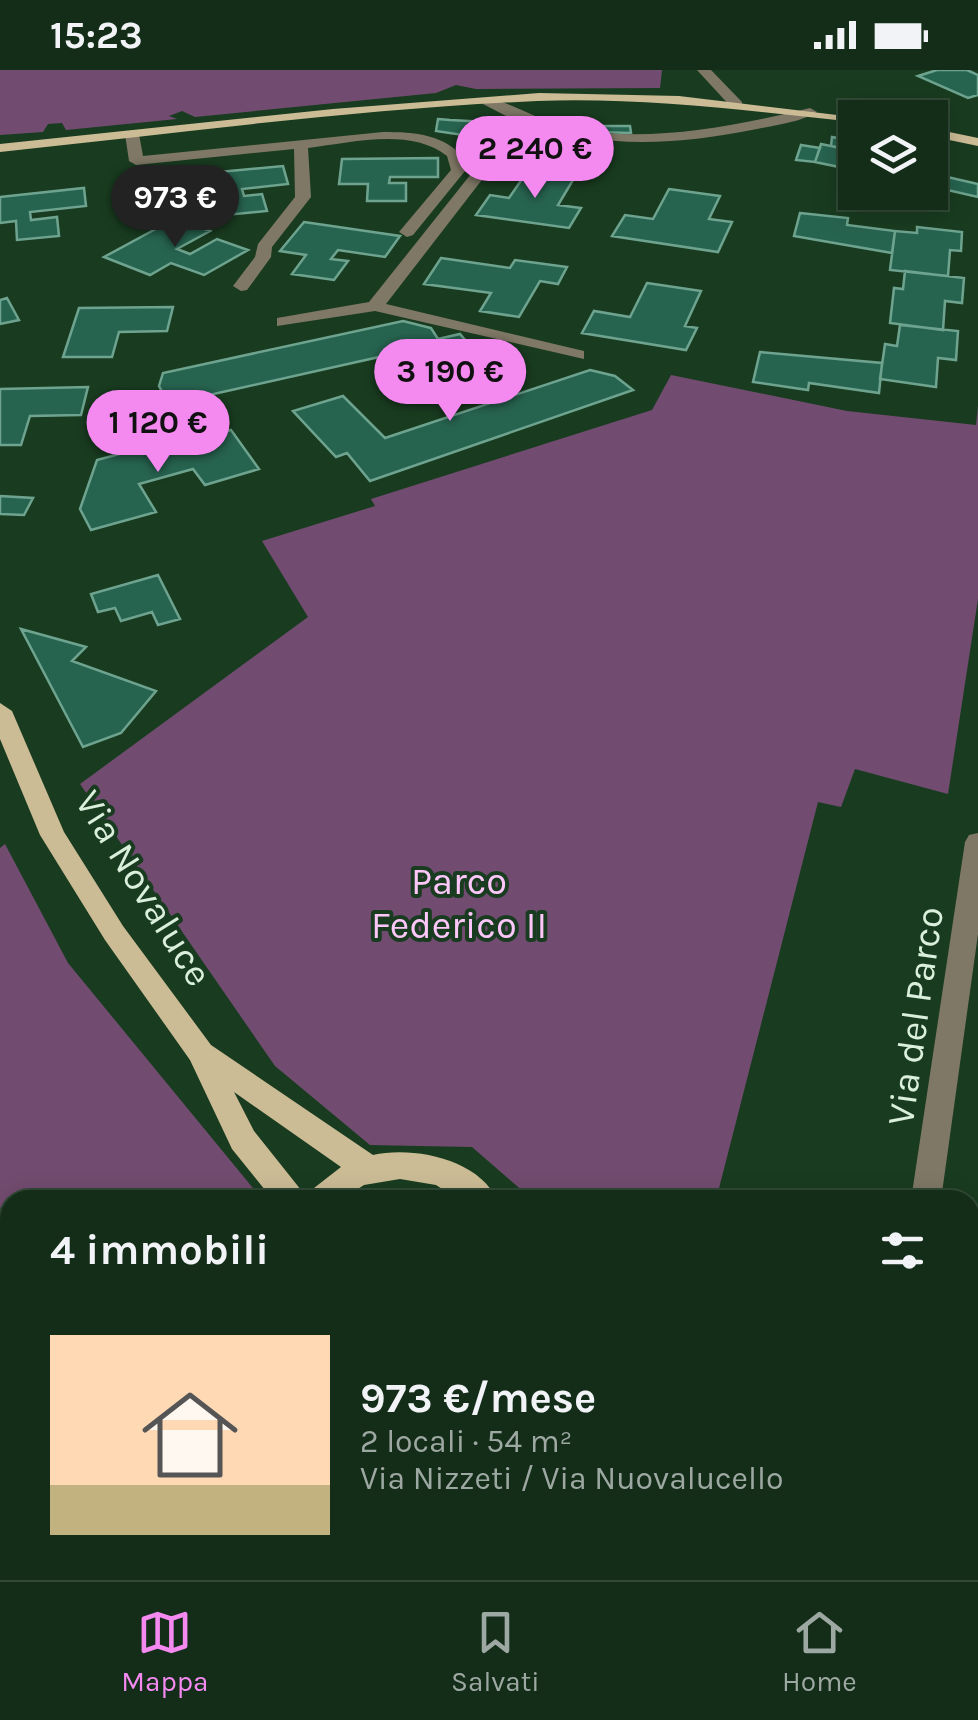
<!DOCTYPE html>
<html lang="it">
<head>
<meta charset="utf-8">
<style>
	body { margin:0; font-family:Karla,sans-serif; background:#1c3521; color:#f1f3f6; height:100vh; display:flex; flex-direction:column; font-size:38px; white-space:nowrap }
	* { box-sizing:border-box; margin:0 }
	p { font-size:32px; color:#9da8a2 }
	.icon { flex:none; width:55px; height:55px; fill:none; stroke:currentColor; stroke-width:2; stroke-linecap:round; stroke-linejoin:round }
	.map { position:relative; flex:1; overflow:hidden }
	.side { position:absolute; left:0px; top:1120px; width:980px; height:390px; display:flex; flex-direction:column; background:#132d18; border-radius:30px 30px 0 0; box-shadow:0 5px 25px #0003,0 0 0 2px #324937 }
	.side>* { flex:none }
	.tools { position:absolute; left:838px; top:30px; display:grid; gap:20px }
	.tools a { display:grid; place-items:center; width:110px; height:110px; border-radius:0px; background:#132d18; box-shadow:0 5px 25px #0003,0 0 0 2px #324937; font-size:50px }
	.price { position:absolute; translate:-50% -85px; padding:0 22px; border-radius:35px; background:#f489f0; color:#111; font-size:32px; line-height:65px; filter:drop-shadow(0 2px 5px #0008) }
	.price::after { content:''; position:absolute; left:50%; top:60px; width:30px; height:22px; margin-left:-15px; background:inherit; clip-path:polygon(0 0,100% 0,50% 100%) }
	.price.active { background:#222; color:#fff }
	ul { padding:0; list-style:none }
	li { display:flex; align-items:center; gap:30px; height:250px; padding:0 50px }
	li span { display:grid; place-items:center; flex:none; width:280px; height:200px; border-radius:0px; color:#555 }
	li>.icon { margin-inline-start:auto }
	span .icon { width:120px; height:120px; fill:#fffc; stroke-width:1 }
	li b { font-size:42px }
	h2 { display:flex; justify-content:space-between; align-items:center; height:120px; padding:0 50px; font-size:42px }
	.status { display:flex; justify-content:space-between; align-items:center; height:70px; padding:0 50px; background:#132d18; direction:ltr }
	.status svg { height:28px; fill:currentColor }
	.menu { display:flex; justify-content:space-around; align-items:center; height:140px; border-top:2px solid #324937; background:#132d18; font-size:28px; color:#9da8a2 }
	.menu a { display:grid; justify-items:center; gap:5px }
	.menu .active { color:#f489f0 }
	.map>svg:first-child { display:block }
	.green { fill:#724c70 }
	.building { fill:#276450; stroke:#6ea48f; stroke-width:2.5 }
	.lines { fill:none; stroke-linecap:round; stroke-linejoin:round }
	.minor { fill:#807866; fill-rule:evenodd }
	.major { fill:#ccbc96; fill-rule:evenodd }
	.labels { text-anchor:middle; stroke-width:8; stroke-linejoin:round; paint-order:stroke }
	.park-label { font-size:38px; fill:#fec7fa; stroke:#193c20 }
	.street-label { font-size:38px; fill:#daefdc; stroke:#193c20 }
</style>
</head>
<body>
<div class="status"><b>15:23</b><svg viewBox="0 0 49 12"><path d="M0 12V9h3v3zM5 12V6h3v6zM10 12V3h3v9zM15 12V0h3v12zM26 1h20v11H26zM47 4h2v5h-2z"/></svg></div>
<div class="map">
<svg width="978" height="1510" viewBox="0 0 978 1510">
	<rect width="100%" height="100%" fill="#193c20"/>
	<path class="green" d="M0,0H662L660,18L476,19L456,15L436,23L195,47L182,41L169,46L177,49L66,60L62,53L48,54L43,62L0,65Z
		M671,305L847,341L976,355L978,336V529L948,724L855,699L841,737L818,732L716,1130H533L472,1077L370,1075L275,996L80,714L308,547L262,471L375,436L371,429L652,340Z
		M5,774L68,893L257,1123L250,1130H10V1192H0V778Z"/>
	<path class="building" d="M937,0H967L978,5V25L968,28L918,6Z
		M438,49L450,50L486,52L476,67L436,61Z
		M596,56H630L631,63L596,62Z
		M832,67L855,71V81L831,76Z
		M821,74L855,81V91L849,99L815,92Z
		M801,75L820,78L815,92L796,90Z
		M438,88V107H390L389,113H406V131H367L368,114H339L342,89Z
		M283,96L288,114L242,119L244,126L262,124L267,141L226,145L222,128L191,131L186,105Z
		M529,99L576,105L558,135L581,138L569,158L476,145L490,125L509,128Z
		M930,103L978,114V127L930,116Z
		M84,118L86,136L30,142L31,150L57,147L59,166L17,170L16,151L0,153V127Z
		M669,119L720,126L709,149L732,152L718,182L612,166L625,145L653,149Z
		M800,143L848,148L847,155L895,161L892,183L794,166Z
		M176,148L210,161L177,179L190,184L217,169L248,180L204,205L171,193L150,205L104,187Z
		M304,152L400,166L385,187L338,180L331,189L348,191L334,210L292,204L306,185L280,181Z
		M917,157L962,162L961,181L950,180L948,206L890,200L895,161L917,163Z
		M441,188L510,198L515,190L567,197L558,214L540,211L519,247L480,241L491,223L424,214Z
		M905,201L964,208L962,233L945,231L943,260L890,253L894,218L903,219Z
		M647,213L701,221L685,256L697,258L686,280L582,263L594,241L630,247Z
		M7,228L19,250L0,254V230Z
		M173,237L167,261L119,262L112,287H63L79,238Z
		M403,251L431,258L438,269L460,264L490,300L440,311L415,279L169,334L159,316L163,303Z
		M900,255L958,261L956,290L938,288L936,317L880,309L885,274L897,276Z
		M760,282L882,293L879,323L809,313L808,320L753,312Z
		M590,300L615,306L633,320L370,411L347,383L336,387L293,341L343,326L385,368Z
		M88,317L81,345L30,346L21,375H0V319Z
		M231,360L259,399L205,415L193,399L139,414L156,442L91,460L80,439L97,390L178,368L181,374Z
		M0,426L33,428L24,445L0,444Z
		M158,505L180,549L158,555L152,542L121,551L115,538L98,542L91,524Z
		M21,559L86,577L72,591L156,621L121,663L83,677Z
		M378,1500H538L540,1510H339Z"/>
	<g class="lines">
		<path class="minor" d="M697,0H711L742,32V38H732Z
			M483,28C502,27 545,54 571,59C651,73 731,57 810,38L817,42C801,52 776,55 757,59C678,75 603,79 525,54L386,234L584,281V289L375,241L277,256V248L369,232L514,50L483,34Z
			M132,60L139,64L143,86L383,62C415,62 446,64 466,91L465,101L413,165L407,167L399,162L451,100L447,86C410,57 351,73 308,78L311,127L272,177L271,187L247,220L241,221L233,216L255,187L258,174L295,127L294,79L136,95L129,91L125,64Z
			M978,763V864L941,1130H911L965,772L969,765Z
			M970,1161H978V1191H970Z
			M0,1219H10V1251H0Z
			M27,1500H74L70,1510H23Z"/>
		<path class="major" d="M539,23L679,26L862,48H855V52C750,41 643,27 537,31C358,39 178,63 0,82V74L333,39Z
			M930,58L978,68V76L930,66Z
			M0,633L12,641L64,762L123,856L211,975L373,1085C413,1076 479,1089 497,1130H459L436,1115L400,1109L364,1115L341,1130H273L232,1079L190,990L105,870L40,765L0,669ZM234,1022L341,1097L305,1125L254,1061Z
			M860,1500H910L914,1510H864Z"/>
	</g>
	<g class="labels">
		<g class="park-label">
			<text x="459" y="824">Parco<tspan x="459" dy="44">Federico II</tspan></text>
		</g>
		<g class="street-label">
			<text transform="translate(144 818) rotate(58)" y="13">Via Novaluce</text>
			<text transform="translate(915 946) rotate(-82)" y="13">Via del Parco</text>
		</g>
	</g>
</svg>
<div class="tools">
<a><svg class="icon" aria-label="layers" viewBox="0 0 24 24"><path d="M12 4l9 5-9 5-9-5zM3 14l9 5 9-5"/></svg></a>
</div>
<b class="price" style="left:535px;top:131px">2 240 €</b>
<b class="price active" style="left:175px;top:180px">973 €</b>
<b class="price" style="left:450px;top:354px">3 190 €</b>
<b class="price" style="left:158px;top:405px">1 120 €</b>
<section class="side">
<h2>4 immobili<svg class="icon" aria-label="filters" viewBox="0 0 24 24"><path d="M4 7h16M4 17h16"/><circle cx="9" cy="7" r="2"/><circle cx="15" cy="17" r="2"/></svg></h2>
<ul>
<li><span style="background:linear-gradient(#ffd9b3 75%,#c2b280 0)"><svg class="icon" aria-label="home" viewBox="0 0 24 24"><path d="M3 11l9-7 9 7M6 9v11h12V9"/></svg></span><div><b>973 €/mese</b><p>2 locali · 54 m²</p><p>Via Nizzeti / Via Nuovalucello</p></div></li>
</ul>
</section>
</div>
<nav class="menu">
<a class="active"><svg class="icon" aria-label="map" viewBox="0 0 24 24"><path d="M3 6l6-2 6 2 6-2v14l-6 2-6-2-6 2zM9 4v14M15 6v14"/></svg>Mappa</a>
<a><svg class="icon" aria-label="saved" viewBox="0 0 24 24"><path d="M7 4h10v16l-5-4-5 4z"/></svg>Salvati</a>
<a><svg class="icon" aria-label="home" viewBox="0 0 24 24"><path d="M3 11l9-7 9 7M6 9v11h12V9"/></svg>Home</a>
</nav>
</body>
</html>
